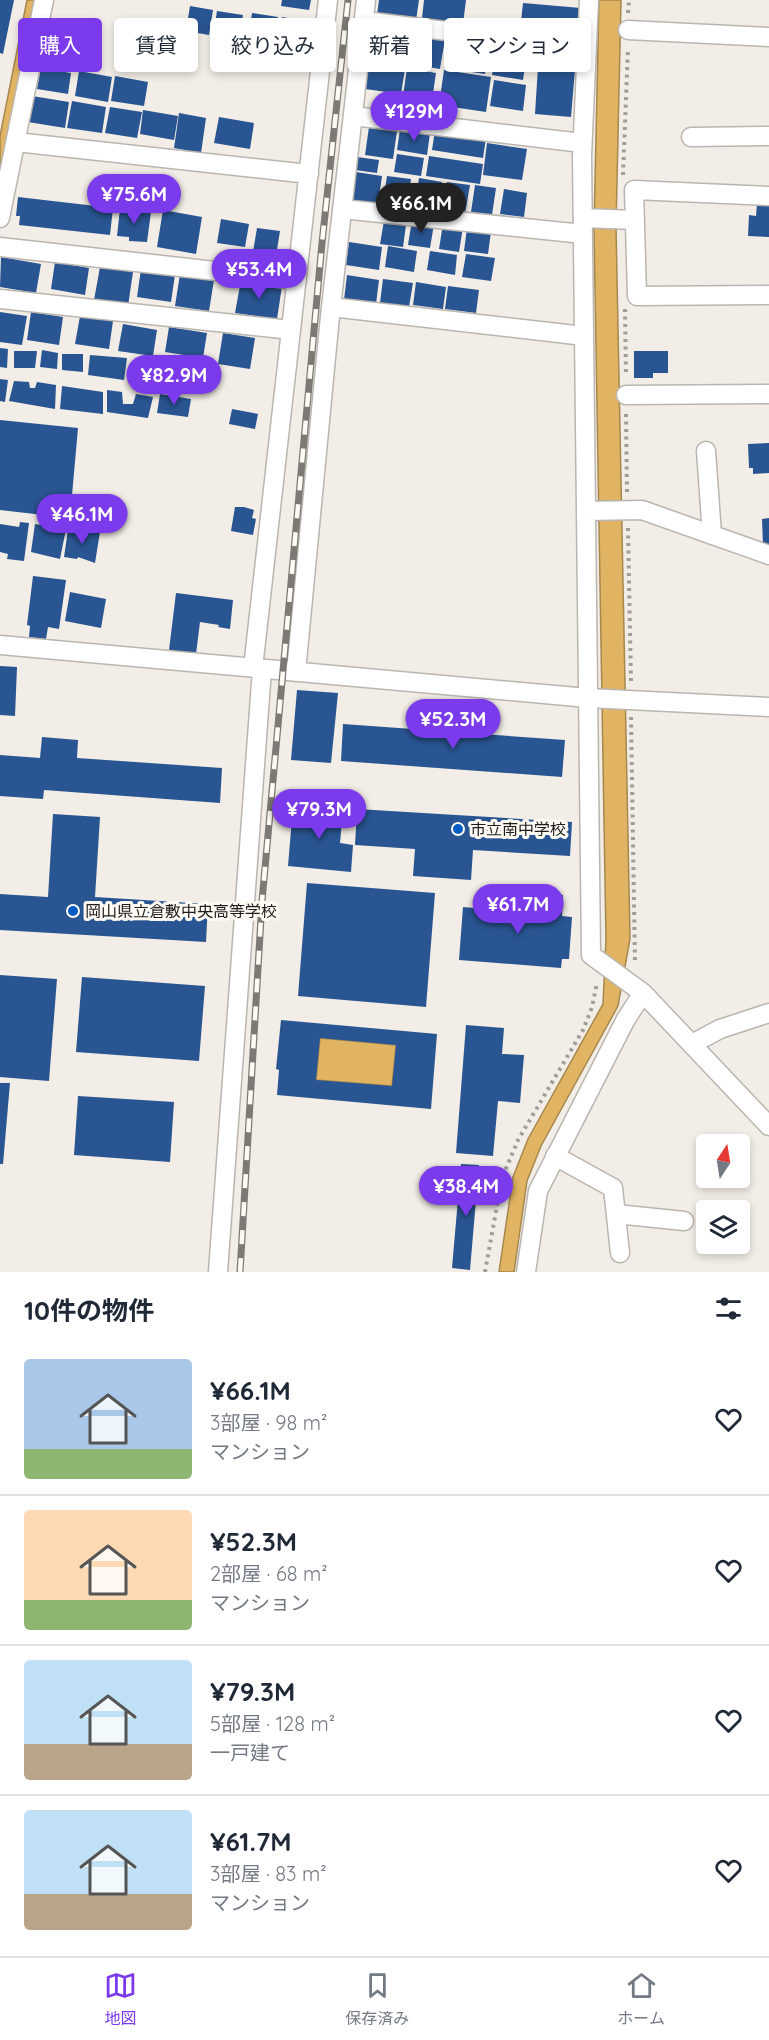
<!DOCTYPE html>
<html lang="ja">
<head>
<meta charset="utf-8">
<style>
	body { margin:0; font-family:Quicksand,"Noto Sans JP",sans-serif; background:#f2f2f3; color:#1f2937; height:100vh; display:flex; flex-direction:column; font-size:22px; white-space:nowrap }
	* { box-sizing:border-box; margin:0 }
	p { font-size:20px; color:#747a83 }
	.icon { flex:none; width:33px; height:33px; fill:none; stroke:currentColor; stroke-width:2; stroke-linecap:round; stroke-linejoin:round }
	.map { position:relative; height:1272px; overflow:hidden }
	.drawer { display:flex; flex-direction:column; background:#fff; flex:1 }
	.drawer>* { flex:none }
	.guide { position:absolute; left:18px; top:18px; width:734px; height:54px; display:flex; gap:12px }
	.needle { width:39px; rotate:12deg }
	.buttons { position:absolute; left:696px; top:1134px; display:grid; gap:12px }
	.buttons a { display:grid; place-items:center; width:54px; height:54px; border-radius:6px; background:#fff; box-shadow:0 3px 9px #0003; font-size:30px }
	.price { position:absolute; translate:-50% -51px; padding:0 14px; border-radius:21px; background:#7c3aed; color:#fff; font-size:20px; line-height:39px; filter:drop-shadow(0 2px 3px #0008) }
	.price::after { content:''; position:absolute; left:50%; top:36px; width:18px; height:14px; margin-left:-9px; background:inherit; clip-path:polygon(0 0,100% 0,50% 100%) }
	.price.selected { background:#222; color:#fff }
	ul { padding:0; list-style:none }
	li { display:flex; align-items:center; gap:18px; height:150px; padding:0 24px }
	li+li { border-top:2px solid #e0e1e3 }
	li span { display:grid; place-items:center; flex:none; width:168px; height:120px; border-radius:6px; color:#555 }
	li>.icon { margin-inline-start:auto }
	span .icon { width:72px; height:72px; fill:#fffc; stroke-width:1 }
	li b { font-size:26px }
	h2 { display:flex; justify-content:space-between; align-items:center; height:72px; padding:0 24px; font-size:26px }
	.chip { padding:0 21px; border-radius:6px; background:#fff; box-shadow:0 3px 9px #0003; font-size:21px; line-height:54px }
	.chip.selected { background:#7c3aed; color:#fff }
	.tabs { display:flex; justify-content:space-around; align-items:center; height:84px; border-top:2px solid #e0e1e3; background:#fff; font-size:16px; color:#747a83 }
	.tabs a { display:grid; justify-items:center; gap:3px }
	.tabs .selected { color:#7c3aed }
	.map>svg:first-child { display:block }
	.water { fill:#e1b463; stroke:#a6874d; stroke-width:1.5 }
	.building { fill:#295592; fill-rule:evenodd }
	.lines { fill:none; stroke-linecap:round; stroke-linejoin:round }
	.street-casing { stroke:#bab5ae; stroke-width:21 }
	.path { stroke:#a09c97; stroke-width:4; stroke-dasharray:3 4.5; stroke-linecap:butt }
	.street { stroke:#fff; stroke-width:18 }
	.rail-casing { stroke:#7d7a75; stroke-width:7 }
	.rail { stroke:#fefbf4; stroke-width:4.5; stroke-dasharray:14; stroke-linecap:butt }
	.poi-dot { fill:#005cc5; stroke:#fefbf4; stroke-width:2 }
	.labels { text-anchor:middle; stroke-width:6; stroke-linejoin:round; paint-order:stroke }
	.poi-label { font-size:16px; fill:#1e1d1a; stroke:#fefbf4; text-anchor:start }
</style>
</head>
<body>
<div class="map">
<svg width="769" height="1272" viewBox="0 0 769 1272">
	<rect width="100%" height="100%" fill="#f2ede6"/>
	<path class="water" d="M27,0H36L0,175V136Z
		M599,0H621L616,226L630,939L618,1006L541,1146L527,1181L514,1272H499L513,1177L528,1139L603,1004L606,939L594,228Z
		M320,1038L396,1045L392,1086L316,1080Z"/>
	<path class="building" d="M0,0H14L3,54L0,53Z
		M282,0H311L309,10L281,6Z
		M379,0H419L415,27L376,22Z
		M424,0H466L463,24L422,18Z
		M523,3L581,8L578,37L557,35L558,26L521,22Z
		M190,6L213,10L209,35L186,31Z
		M217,11L243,15L238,42L213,37Z
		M252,13L278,17L273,44L248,40Z
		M282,17L305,21L301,45L278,41Z
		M376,29L410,34L406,66L372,61Z
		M121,30L149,35L145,59L117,54Z
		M413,35L445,39L440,69L409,64Z
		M449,39L489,45L485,74L444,68Z
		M495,56L526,60L523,80L492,75Z
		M369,63L405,69L401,94L365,89Z
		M538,67L575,70L571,117L535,114Z
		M41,68L71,73L68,94L37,89Z
		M407,68L436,73L432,100L403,96Z
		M444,70L491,77L486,112L439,105Z
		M79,71L112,77L108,102L75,96Z
		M115,76L148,82L144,106L111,101Z
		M494,80L526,85L523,111L490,106Z
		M32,96L69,102L65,128L28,122Z
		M72,101L106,107L102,133L67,128Z
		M110,107L142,112L137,138L105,133Z
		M143,110L178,116L174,140L140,134Z
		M179,113L206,118L201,153L174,148Z
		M219,117L254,123L250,149L214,143Z
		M369,127L397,131L393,159L365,155Z
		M400,129L430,133L427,155L397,150Z
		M435,130L486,138L483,158L432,150Z
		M487,143L527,149L522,180L483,175Z
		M397,154L424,158L421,176L394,172Z
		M429,156L483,164L480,184L426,176Z
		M357,157L379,160L377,173L355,170Z
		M356,172L382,176L378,205L352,201Z
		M387,176L411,179L407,205L383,202Z
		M419,178L442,182L438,210L415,206Z
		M447,182L470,185L465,214L443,211Z
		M475,185L496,188L492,215L471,212Z
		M504,189L527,193L524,217L500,214Z
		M18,197L113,208L110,235L19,225L20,216H16Z
		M757,204L769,205V237L748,236L749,215L756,216Z
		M120,209L151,212L147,242L129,241V237L117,236Z
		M163,210L202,217L196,254L157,247Z
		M385,215L407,218L403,247L380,244Z
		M221,219L249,224L245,247L217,243Z
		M412,220L434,224L430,248L408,245Z
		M443,224L463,227L459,252L439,249Z
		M257,228L280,231L276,256L253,252Z
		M467,228L491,232L488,254L464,251Z
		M349,242L382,247L379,270L346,265Z
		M388,246L417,251L414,272L385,267Z
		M430,251L457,255L455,275L427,270Z
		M466,254L495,258L491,281L462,277Z
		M1,257L41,264L36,293L0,287Z
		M55,262L89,268L85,295L51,289Z
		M100,267L133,272L128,306L94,300Z
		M141,269L175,275L171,302L137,297Z
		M180,274L214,280L209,311L175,306Z
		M347,275L379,280L376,304L344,300Z
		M383,279L413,283L409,307L380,303Z
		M241,280L282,286L277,319L235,313Z
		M416,282L446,287L443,309L413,305Z
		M448,286L479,290L476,313L445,309Z
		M0,312L27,316L22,345L0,342Z
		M31,312L63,317L59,345L27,340Z
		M80,316L113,321L109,349L75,344Z
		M123,324L157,330L153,356L118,351Z
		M169,327L207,333L203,358L165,352Z
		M223,333L255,338L250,369L218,364Z
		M0,348L8,349L7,368L0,367Z
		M42,350L58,353L57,369L40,367Z
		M14,351H37L35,368H14Z
		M634,351H668V373H653V378H634Z
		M62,354H83V372L62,370Z
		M90,355L127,358L124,380L88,375Z
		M0,379L8,380L5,402L0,401Z
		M14,381L29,382L30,388H35L37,382L56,385L55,409L9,401Z
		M62,386L103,392V414L60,409Z
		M107,390L122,392L123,404H133L136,394L153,397L148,418L107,412Z
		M160,394L191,399L188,417L157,413Z
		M232,409L258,414L255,429L229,424Z
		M0,420L78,428L70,518L0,510Z
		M769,443V473L753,474V468H749L748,444Z
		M235,507H244L254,510L252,518L256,519L253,535L231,531Z
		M769,518V546H763L762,519Z
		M20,522L29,523L24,561L7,559L8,554L0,552V524L19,527Z
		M35,524L66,529L60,559L31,552Z
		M80,528L100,532L95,563L78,557L77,559L64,557L68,530L80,532Z
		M33,576L66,580L59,629L48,627L46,639L29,637L30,626L27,625Z
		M70,592L106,599L101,628L65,621Z
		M176,593L233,600L230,629L218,627L219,625L200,622L196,654L169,650Z
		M0,666L17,667L15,716L0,715Z
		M297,690L338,693L331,763L291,760Z
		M343,724L565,740L562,777L341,761Z
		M42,737L78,740L77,758L222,768L220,803L44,790L43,799L0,796V755L40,758Z
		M293,806L343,810L340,843L353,845L351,872L288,866Z
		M357,809L572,822L570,856L473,850L471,880L413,876L415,849L355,845Z
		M53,814L100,817L95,897L208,904L206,942L0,930V894L48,897Z
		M307,883L435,893L426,1007L298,996Z
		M535,892L563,895L562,916L572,917L569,959H562L561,968L459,960L463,907L533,913Z
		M0,975L57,979L49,1081L0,1077Z
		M82,977L205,986L199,1061L76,1052Z
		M281,1020L437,1034L431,1109L277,1095L279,1070L276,1069ZM320,1038L396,1045L392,1086L316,1080Z
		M466,1025L504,1028L502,1054L524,1055L520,1103L498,1101L493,1156L456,1153Z
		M0,1083H10L3,1164H0Z
		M78,1096L174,1102L170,1162L74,1155Z
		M461,1164L479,1165L470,1270L452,1268Z"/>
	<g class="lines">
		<g class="street-casing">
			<path id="street" d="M589,0L582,156L591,955L643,993L769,1126
				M364,21L586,48
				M628,30L769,37
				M353,116L582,143
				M691,137L769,136
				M16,142L309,174
				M769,196L634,190L637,296L769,295
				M342,209L583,234
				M0,218L44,0
				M583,218L635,220
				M0,247L297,280
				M0,299L291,330
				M331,307L584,336
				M626,395L769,394
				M706,451L712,535
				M586,511L642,510L769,555
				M0,645L588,698L769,707
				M253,668L328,0
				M296,672L330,316L366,0
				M692,1044L720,1029L769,1013
				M555,1156L613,1188L620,1253
				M616,1214L684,1221
				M218,1272L262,669
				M526,1272L538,1191L626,1019L643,993"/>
		</g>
		<path class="path" d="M628,13L629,0
			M623,175L628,48
			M625,309L626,376
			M626,414L627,493
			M628,528L631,682
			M631,717L635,964
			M485,1272L502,1178L518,1140L583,1030L592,1007L597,983"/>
		<use href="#street" class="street"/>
		<g class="rail-casing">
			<path id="rail" d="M240,1272L262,901L322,243L348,0"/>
		</g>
		<use href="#rail" class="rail"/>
	</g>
	<g class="poi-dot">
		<circle cx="458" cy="829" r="6"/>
		<circle cx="73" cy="911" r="6"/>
	</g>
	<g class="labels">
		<g class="poi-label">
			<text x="470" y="835">市立南中学校</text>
			<text x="85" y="917">岡山県立倉敷中央高等学校</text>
		</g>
	</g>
</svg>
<div class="buttons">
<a><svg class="needle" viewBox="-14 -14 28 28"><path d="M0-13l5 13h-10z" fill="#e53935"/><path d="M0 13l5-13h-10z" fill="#747a83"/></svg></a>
<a><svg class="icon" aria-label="layers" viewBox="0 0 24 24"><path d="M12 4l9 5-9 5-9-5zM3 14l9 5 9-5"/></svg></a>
</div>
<b class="price" style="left:414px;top:142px">¥129M</b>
<b class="price" style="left:134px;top:225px">¥75.6M</b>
<b class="price selected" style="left:421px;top:234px">¥66.1M</b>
<b class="price" style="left:259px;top:300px">¥53.4M</b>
<b class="price" style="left:174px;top:406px">¥82.9M</b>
<b class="price" style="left:82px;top:545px">¥46.1M</b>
<b class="price" style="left:453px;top:750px">¥52.3M</b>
<b class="price" style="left:319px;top:840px">¥79.3M</b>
<b class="price" style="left:518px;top:935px">¥61.7M</b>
<b class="price" style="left:466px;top:1217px">¥38.4M</b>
<div class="guide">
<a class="chip selected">購入</a>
<a class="chip">賃貸</a>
<a class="chip">絞り込み</a>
<a class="chip">新着</a>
<a class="chip">マンション</a>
</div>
</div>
<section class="drawer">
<h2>10件の物件<svg class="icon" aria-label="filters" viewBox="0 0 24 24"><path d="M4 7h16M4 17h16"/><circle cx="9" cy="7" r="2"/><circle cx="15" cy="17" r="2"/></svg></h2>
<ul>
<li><span style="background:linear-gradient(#a9c7e8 75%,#8fb573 0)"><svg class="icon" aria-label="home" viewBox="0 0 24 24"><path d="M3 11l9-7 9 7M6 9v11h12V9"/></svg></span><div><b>¥66.1M</b><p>3部屋 · 98 m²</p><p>マンション</p></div><svg class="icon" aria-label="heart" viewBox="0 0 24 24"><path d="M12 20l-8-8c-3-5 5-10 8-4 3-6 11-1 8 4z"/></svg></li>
<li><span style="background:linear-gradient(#ffd9b3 75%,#8fb573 0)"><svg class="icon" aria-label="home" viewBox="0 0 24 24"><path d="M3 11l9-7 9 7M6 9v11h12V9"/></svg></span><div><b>¥52.3M</b><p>2部屋 · 68 m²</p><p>マンション</p></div><svg class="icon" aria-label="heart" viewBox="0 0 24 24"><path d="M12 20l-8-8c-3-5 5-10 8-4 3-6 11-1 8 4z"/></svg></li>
<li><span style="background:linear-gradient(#bfe0f5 70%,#b9a48a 0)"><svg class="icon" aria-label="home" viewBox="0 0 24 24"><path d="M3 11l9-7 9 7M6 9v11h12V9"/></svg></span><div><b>¥79.3M</b><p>5部屋 · 128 m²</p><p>一戸建て</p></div><svg class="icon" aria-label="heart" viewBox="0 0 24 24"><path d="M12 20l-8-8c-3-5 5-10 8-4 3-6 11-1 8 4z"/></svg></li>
<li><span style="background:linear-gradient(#bfe0f5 70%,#b9a48a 0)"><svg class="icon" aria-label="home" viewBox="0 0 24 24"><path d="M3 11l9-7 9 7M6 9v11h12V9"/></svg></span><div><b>¥61.7M</b><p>3部屋 · 83 m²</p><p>マンション</p></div><svg class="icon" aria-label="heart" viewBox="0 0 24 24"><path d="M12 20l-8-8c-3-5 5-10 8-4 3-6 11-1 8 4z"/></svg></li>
</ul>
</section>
<nav class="tabs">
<a class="selected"><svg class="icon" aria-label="map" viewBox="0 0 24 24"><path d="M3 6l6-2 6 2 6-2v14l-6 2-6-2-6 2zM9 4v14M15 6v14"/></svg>地図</a>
<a><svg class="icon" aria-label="saved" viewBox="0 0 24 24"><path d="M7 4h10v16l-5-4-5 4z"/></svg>保存済み</a>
<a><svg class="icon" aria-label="home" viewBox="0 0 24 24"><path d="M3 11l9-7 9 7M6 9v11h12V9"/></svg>ホーム</a>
</nav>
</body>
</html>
